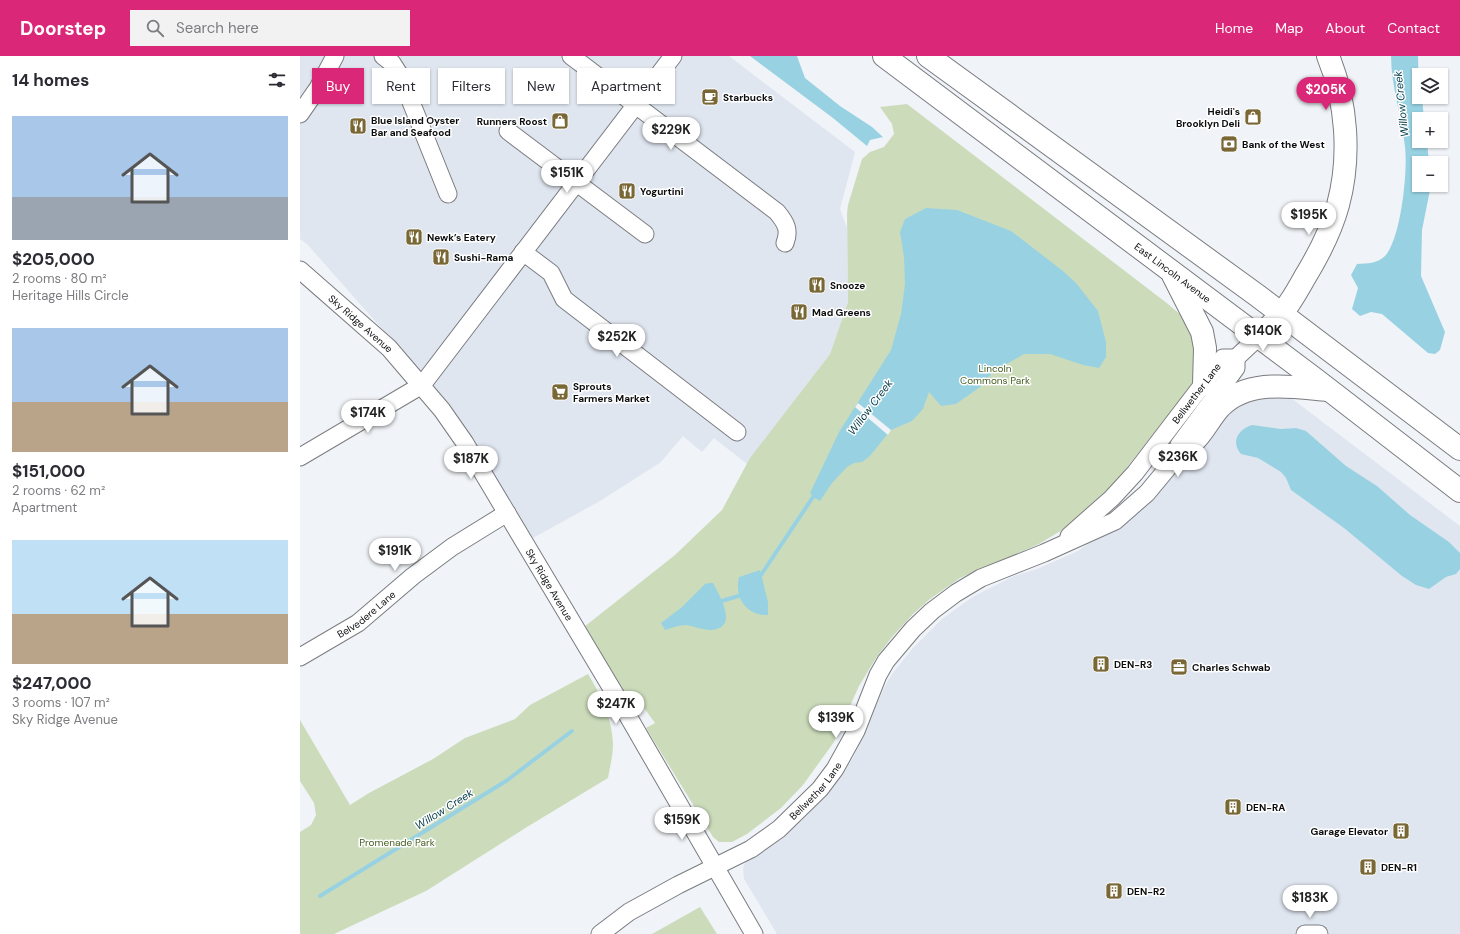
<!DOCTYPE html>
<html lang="en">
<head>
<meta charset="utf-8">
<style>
	body { margin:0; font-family:"DM Sans",sans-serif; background:#f2f2f3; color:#2b2b33; height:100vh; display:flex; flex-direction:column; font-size:15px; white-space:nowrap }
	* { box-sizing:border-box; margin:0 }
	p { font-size:13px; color:#7c7c81 }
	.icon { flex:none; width:22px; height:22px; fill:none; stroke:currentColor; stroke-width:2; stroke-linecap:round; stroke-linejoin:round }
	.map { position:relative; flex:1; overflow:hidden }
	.drawer { display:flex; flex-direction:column; background:#fff; width:300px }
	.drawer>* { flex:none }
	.banner { position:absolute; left:12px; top:12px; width:380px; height:36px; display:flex; gap:8px }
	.tools { position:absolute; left:1112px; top:12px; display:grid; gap:8px }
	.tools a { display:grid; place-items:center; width:36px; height:36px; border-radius:0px; background:#fff; box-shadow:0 1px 3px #0004; font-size:20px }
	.price { position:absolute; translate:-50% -34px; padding:0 9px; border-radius:14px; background:#fff; color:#222; font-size:13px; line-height:26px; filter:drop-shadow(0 1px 2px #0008) }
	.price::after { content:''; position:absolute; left:50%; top:24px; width:12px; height:9px; margin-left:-6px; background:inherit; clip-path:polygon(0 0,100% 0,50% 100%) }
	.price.selected { background:#db2777; color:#fff }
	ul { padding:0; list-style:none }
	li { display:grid; align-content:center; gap:8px; height:212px; padding:0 12px }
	li span { display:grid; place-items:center; height:124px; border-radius:0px; color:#555 }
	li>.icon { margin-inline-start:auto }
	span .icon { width:72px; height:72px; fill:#fffc; stroke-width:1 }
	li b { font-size:17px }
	h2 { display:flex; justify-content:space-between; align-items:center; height:48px; padding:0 12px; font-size:17px }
	.tag { padding:0 14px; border-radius:0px; background:#fff; box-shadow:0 1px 3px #0004; font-size:14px; line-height:36px }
	.tag.selected { background:#db2777; color:#fff }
	header { display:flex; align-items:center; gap:24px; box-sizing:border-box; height:56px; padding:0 20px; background:#db2777; color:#fff }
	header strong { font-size:19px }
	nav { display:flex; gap:22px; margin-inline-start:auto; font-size:14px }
	.search { width:280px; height:36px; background:#f2f2f3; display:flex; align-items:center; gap:10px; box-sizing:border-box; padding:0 14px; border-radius:0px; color:#7c7c81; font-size:15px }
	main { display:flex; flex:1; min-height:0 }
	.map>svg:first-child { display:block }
	.built { fill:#e0e6f0 }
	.green { fill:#ccdcbb }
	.water { fill:#98d2e2 }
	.pier { fill:#f0f3f7 }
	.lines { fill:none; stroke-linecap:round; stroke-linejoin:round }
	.stream { stroke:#98d2e2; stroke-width:4 }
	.street-casing { stroke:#7a7c80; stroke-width:19 }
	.secondary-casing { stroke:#7a7c80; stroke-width:24 }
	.primary-casing { stroke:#7a7c80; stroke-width:24 }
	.street { stroke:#fff; stroke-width:17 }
	.secondary { stroke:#fff; stroke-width:22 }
	.primary { stroke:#fff; stroke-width:22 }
	.labels { text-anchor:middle; stroke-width:3; stroke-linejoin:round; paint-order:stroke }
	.poi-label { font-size:10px; font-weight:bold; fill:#0c0d0f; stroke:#fff; text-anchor:start }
	.street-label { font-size:10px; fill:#0c0d0f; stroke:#fff }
	.park-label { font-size:10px; fill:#455e20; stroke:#fff }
	.water-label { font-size:11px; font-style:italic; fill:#053c48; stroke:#fff }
</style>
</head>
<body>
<header>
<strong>Doorstep</strong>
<div class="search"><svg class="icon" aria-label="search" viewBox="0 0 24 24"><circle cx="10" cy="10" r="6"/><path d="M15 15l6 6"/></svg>Search here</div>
<nav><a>Home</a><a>Map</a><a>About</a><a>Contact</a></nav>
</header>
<main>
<section class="drawer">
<h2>14 homes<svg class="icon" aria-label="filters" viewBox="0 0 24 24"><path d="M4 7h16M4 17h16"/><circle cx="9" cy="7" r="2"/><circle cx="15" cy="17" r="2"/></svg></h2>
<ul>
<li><span style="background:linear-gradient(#a9c7e8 65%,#9aa5b1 0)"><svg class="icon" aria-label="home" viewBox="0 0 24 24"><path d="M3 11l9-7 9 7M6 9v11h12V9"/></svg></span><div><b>$205,000</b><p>2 rooms · 80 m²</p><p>Heritage Hills Circle</p></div></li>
<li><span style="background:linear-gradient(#a9c7e8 60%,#b9a48a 0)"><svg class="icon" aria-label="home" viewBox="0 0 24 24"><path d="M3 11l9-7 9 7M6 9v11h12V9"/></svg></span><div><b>$151,000</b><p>2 rooms · 62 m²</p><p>Apartment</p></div></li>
<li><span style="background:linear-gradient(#bfe0f5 60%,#b9a48a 0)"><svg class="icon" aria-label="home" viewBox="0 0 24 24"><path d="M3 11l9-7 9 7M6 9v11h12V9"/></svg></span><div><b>$247,000</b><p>3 rooms · 107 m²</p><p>Sky Ridge Avenue</p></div></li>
</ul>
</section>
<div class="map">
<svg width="1160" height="878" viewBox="0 0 1160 878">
	<rect width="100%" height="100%" fill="#f0f3f7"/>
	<path class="built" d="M0,0H429L555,96L540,153L547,172L548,246L530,298L447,408L414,382L402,396L383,380L361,406L300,445L233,482L152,352L7,188L0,183Z
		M987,339L1160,470V878H477L444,823L443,812L446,805L495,769L517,749L539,723L554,700L584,632L592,618L613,592L642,563L674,540L714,520L737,513L778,495L811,471L941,342Z"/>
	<path class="green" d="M607,48L868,248L883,261L892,277H890L892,284H895L893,326L891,329L814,428L762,474L739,488L660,522L630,543L613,558L592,581L576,602L559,630L534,686L503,729L481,752L447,778L432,786H419L413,781L346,672L355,667L344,652L339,641L328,645L284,571L375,499L422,454L450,402L530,298L548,246L547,158L548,149L562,103L570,96L584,91L594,78L592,68L580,51Z
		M288,618C301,639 312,662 313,688C313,699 310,711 308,722L227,771L126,835L34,878H0V776L11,769L16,759L14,747L0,725V664L50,749L69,737L133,703L165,682L215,663L230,649Z
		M400,851L417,878H352Z"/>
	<path class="water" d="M450,0H497L505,22L540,50L572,71L583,81L570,84L567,90L533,62Z
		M1091,0H1118L1119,41H1122L1124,63H1119V85H1127L1129,107H1119V129H1131L1122,174L1121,220L1145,276L1140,294L1135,298L1128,297L1082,258L1071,256L1060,260L1052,253L1058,232L1051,219L1057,208C1067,207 1077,208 1085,200C1101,183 1108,114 1105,91C1102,61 1091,30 1091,0Z
		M626,152L657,154L711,175L763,215L776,227L798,255L806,286V301L799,312L783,309L750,298H724L693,316L683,329L656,348L641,350L629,336L623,353L612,365L591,374L569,401L562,406L554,407L547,411L532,427L520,445L513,441L510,437L539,376L591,294L601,258L605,228L604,201L600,176L605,163Z
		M952,369L981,373L996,372L1006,375L1046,410L1077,430L1110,459L1149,486L1160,497V513L1156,518L1146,521L1129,533L1116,529L1102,520L1044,472L991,434L986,422L981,416L958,402L941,398C930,385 939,373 952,369Z
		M460,514L468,546V559C446,560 434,541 439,521Z
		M409,527H413C420,540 440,573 410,574C402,574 394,570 386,569C380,569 371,572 365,574L361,567L382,551L405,528Z"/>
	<path class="pier" d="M558,347L591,374L588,379L555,351Z"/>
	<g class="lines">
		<path class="stream" d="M459,522L515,438
			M418,546L442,539
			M20,840L206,725L272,675"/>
		<g class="street-casing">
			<g id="street">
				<path d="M83,0L92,7L101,21L148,138"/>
				<path d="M271,0L477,156C486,167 490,174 485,187"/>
				<path d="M0,58L18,32L35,0"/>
				<path d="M208,75L345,178"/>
				<path d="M223,196L251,217L264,243L437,376"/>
				<path id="s1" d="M0,214L89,292L142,354L165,387L321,648L454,878"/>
				<path d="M936,302L967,273"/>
				<path d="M0,401L122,329L373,0"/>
				<path id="s2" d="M769,480L812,442L835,417L923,302H936"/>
				<path id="s3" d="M0,601L58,567L113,520L152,491L207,457"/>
				<path id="s4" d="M300,878L329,856L378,829L451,793L479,773L520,733L535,713L556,675L578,619L586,605L613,573L632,555L656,537L681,522L744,497L815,465L847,437L876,402L879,389L936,312V302"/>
				<path d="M1005,878H1019"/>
			</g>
		</g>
		<g class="secondary-casing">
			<path id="secondary" d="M970,270C985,256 995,239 1005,221C1019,198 1031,175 1038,149C1051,101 1047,46 1028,0"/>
		</g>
		<g class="primary-casing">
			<g id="primary">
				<path id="s5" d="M584,0L1015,323L1160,435"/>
				<path d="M628,0L958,240L1160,393"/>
				<path d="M873,219L902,276L905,292L904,328"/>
				<path d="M876,402C882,395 890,389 896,383C905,373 911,361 920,351C948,322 993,331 1028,334"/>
			</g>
		</g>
		<use href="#street" class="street"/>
		<use href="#secondary" class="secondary"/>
		<use href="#primary" class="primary"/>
	</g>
	<defs>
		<g id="cafe-square" transform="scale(0.9)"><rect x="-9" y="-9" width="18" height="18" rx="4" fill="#796836" stroke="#fff"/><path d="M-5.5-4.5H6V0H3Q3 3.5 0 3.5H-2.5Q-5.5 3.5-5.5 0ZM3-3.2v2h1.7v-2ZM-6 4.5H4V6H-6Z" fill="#fff"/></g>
		<g id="shop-square" transform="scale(0.9)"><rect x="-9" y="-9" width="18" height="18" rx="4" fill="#796836" stroke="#fff"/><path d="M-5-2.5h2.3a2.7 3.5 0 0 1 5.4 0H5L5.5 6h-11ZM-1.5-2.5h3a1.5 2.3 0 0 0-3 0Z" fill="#fff"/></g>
		<g id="restaurant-square" transform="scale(0.9)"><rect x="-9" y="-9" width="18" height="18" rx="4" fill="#796836" stroke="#fff"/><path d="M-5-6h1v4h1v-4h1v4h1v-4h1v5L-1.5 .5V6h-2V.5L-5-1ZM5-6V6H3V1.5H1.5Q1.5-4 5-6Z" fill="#fff"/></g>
		<g id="bank-square" transform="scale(0.9)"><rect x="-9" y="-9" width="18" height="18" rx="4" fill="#796836" stroke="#fff"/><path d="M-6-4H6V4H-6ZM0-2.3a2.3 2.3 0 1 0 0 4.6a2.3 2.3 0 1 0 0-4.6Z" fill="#fff"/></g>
		<g id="supermarket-square" transform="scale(0.9)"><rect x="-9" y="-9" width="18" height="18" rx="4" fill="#796836" stroke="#fff"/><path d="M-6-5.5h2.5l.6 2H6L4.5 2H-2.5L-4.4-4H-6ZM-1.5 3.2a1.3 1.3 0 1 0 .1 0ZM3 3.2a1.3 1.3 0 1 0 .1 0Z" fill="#fff"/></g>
		<g id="building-square" transform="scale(0.9)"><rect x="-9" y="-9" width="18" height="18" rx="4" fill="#796836" stroke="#fff"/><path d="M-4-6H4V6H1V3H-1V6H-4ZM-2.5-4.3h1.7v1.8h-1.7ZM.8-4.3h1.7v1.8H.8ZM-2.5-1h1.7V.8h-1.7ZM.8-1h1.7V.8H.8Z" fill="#fff"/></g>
		<g id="office-square" transform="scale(0.9)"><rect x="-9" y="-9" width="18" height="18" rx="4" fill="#796836" stroke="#fff"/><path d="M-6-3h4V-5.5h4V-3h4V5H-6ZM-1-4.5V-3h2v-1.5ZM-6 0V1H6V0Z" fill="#fff"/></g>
	</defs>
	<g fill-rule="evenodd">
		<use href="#cafe-square" x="410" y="41"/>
		<use href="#shop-square" x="953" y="61"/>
		<use href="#shop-square" x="260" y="65"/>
		<use href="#restaurant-square" x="58" y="70"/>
		<use href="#bank-square" x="929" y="88"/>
		<use href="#restaurant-square" x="327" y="135"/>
		<use href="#restaurant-square" x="114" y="181"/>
		<use href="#restaurant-square" x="141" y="201"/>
		<use href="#restaurant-square" x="517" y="229"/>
		<use href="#restaurant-square" x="499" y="256"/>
		<use href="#supermarket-square" x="260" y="336"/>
		<use href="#building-square" x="801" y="608"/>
		<use href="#office-square" x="879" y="611"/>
		<use href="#building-square" x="933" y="751"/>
		<use href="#building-square" x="1101" y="775"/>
		<use href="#building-square" x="1068" y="811"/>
		<use href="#building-square" x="814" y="835"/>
	</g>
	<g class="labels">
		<g class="poi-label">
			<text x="423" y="45">Starbucks</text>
			<text x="940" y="59" text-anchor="end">Heidi's<tspan x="940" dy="12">Brooklyn Deli</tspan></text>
			<text x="71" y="68">Blue Island Oyster<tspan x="71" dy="12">Bar and Seafood</tspan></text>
			<text x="247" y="69" text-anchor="end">Runners Roost</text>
			<text x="942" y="92">Bank of the West</text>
			<text x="340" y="139">Yogurtini</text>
			<text x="127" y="185">Newk’s Eatery</text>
			<text x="154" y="205">Sushi-Rama</text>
			<text x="530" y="233">Snooze</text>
			<text x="512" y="260">Mad Greens</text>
			<text x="273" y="334">Sprouts<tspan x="273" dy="12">Farmers Market</tspan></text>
			<text x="814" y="612">DEN-R3</text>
			<text x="892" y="615">Charles Schwab</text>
			<text x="946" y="755">DEN-RA</text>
			<text x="1088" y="779" text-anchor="end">Garage Elevator</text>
			<text x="1081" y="815">DEN-R1</text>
			<text x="827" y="839">DEN-R2</text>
		</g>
		<g class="street-label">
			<text dy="4" stroke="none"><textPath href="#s5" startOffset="361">East Lincoln Avenue</textPath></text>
			<text dy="4" stroke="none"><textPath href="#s1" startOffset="81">Sky Ridge Avenue</textPath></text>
			<text dy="4" stroke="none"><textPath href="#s2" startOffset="192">Bellwether Lane</textPath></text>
			<text dy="4" stroke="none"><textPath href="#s1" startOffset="405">Sky Ridge Avenue</textPath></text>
			<text dy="4" stroke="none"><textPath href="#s3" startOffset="79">Belvedere Lane</textPath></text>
			<text dy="4" stroke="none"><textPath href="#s4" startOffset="261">Bellwether Lane</textPath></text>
		</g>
		<g class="park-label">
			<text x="695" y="316">Lincoln<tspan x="695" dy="12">Commons Park</tspan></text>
			<text x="97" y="790">Promenade Park</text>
		</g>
		<g class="water-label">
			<text transform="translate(1101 48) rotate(-96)" y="4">Willow Creek</text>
			<text transform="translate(570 351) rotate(-53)" y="4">Willow Creek</text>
			<text transform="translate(144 753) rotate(-32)" y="4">Willow Creek</text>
		</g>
	</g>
</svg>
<div class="tools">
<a><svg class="icon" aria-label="layers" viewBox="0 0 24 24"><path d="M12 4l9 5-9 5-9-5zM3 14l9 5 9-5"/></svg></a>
<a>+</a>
<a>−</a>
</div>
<b class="price selected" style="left:1026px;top:55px">$205K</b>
<b class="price" style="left:371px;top:95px">$229K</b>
<b class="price" style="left:267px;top:138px">$151K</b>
<b class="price" style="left:1009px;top:180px">$195K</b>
<b class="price" style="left:963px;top:296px">$140K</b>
<b class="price" style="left:317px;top:302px">$252K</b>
<b class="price" style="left:68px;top:378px">$174K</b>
<b class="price" style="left:878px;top:422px">$236K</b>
<b class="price" style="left:171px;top:424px">$187K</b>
<b class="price" style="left:95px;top:516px">$191K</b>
<b class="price" style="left:316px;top:669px">$247K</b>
<b class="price" style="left:536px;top:683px">$139K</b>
<b class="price" style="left:382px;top:785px">$159K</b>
<b class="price" style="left:1010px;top:863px">$183K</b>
<div class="banner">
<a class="tag selected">Buy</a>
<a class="tag">Rent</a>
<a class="tag">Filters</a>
<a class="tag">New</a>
<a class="tag">Apartment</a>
</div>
</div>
</main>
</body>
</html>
